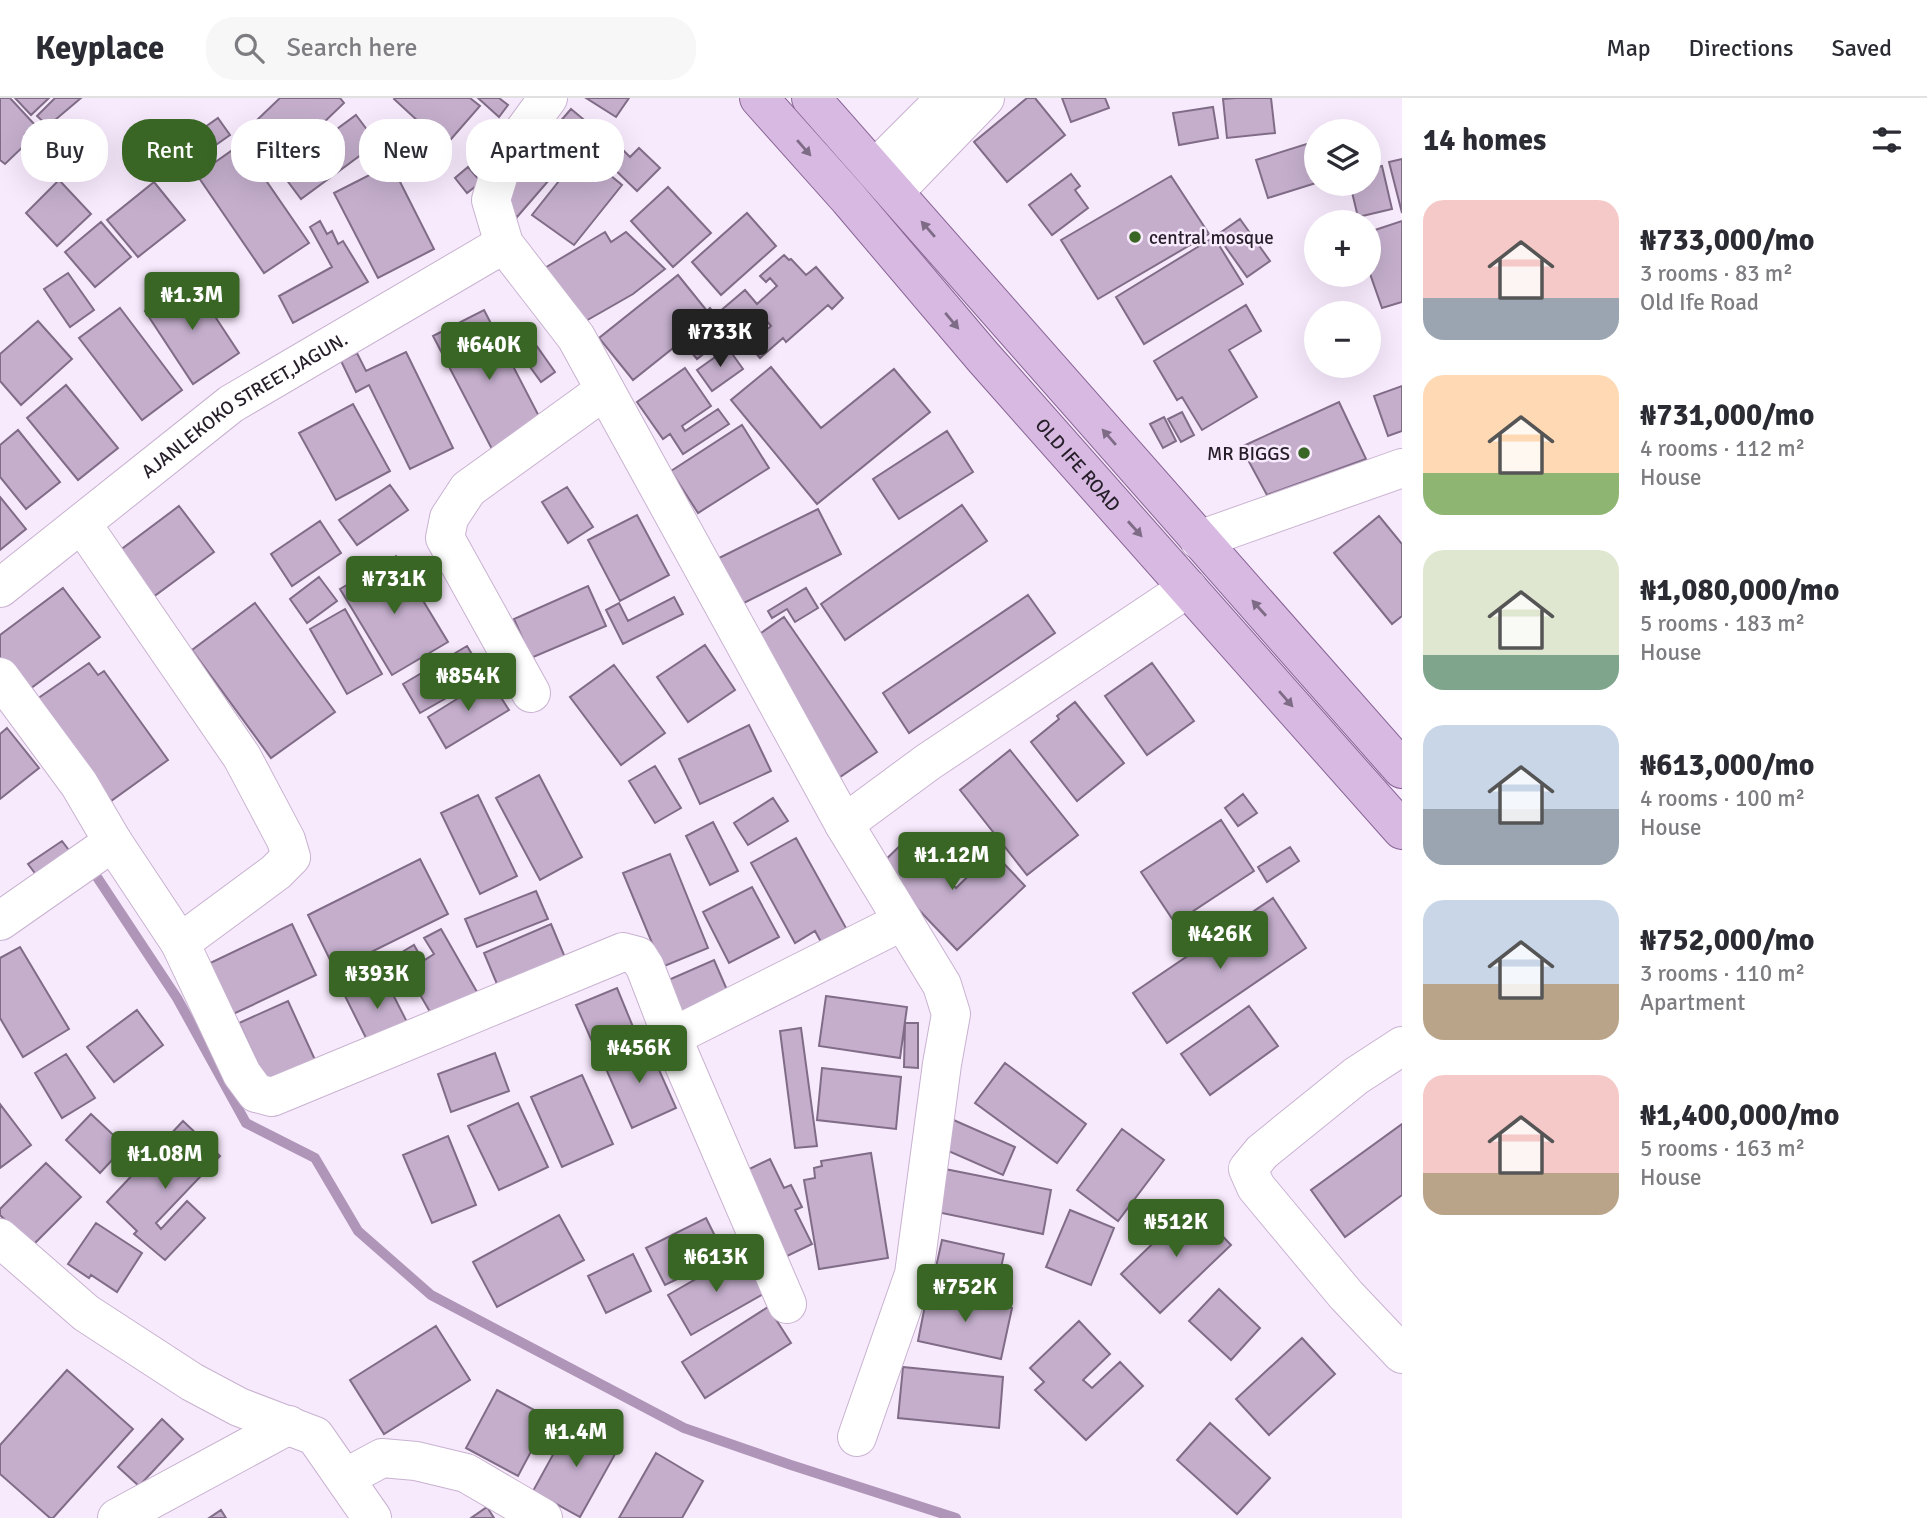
<!DOCTYPE html>
<html lang="en">
<head>
<meta charset="utf-8">
<style>
	body { margin:0; font-family:Signika,sans-serif; background:#f7f7f7; color:#2b2b33; height:100vh; display:flex; flex-direction:column; font-size:26px; white-space:nowrap }
	* { box-sizing:border-box; margin:0 }
	p { font-size:23px; color:#7c7c81 }
	.icon { flex:none; width:38px; height:38px; fill:none; stroke:currentColor; stroke-width:2; stroke-linecap:round; stroke-linejoin:round }
	.map { position:relative; flex:1; overflow:hidden }
	.sheet { display:flex; flex-direction:column; background:#fff; width:525px }
	.sheet>* { flex:none }
	.banner { position:absolute; left:21px; top:21px; width:665px; height:63px; display:flex; gap:14px }
	.fabs { position:absolute; left:1304px; top:21px; display:grid; gap:14px }
	.fabs a { display:grid; place-items:center; width:77px; height:77px; border-radius:50%; background:#fff; box-shadow:0 7px 28px #0002; font-size:35px }
	.price { position:absolute; translate:-50% -60px; padding:0 16px; border-radius:7px; background:#3a6625; color:#fff; font-size:23px; line-height:46px; filter:drop-shadow(0 2px 4px #0008) }
	.price::after { content:''; position:absolute; left:50%; top:42px; width:21px; height:16px; margin-left:-10px; background:inherit; clip-path:polygon(0 0,100% 0,50% 100%) }
	.price.active { background:#222; color:#fff }
	ul { padding:0; list-style:none }
	li { display:flex; align-items:center; gap:21px; height:175px; padding:0 21px }
	li span { display:grid; place-items:center; flex:none; width:196px; height:140px; border-radius:21px; color:#555 }
	li>.icon { margin-inline-start:auto }
	span .icon { width:84px; height:84px; fill:#fffc; stroke-width:1 }
	li b { font-size:30px }
	h2 { display:flex; justify-content:space-between; align-items:center; height:84px; padding:0 21px; font-size:30px }
	.tag { padding:0 24px; border-radius:28px; background:#fff; box-shadow:0 7px 28px #0002; font-size:24px; line-height:63px }
	.tag.active { background:#3a6625; color:#fff }
	header { display:flex; align-items:center; gap:42px; box-sizing:border-box; height:98px; padding:0 35px; background:#fff; border-bottom:2px solid #e1e1e2 }
	header strong { font-size:33px }
	nav { display:flex; gap:38px; margin-inline-start:auto; font-size:24px }
	.search { width:490px; height:63px; background:#f7f7f7; display:flex; align-items:center; gap:18px; box-sizing:border-box; padding:0 24px; border-radius:28px; color:#7c7c81; font-size:26px }
	main { display:flex; flex:1; min-height:0 }
	.map>svg:first-child { display:block }
	.lines { fill:none; stroke-linecap:round; stroke-linejoin:round }
	.stream { stroke:#af95b8; stroke-width:10 }
	.building { fill:#c4aecc; stroke:#806c87; stroke-width:2 }
	.minor-casing { stroke:#c8b2d0; stroke-width:40 }
	.major-casing { stroke:#876494; stroke-width:40 }
	.minor { stroke:#fff; stroke-width:38 }
	.major { stroke:#d7b9e2; stroke-width:38 }
	.oneway { fill:#7e6b85 }
	.poi-dot { fill:#3a6625; stroke:#f8eafd; stroke-width:2.5 }
	.labels { text-anchor:middle; stroke-width:5; stroke-linejoin:round; paint-order:stroke }
	.poi-label { font-size:19px; fill:#251d28; stroke:#f8eafd; text-anchor:start }
	.street-label { font-size:19px; fill:#251d28; stroke:#f8eafd }
</style>
</head>
<body>
<header>
<strong>Keyplace</strong>
<div class="search"><svg class="icon" aria-label="search" viewBox="0 0 24 24"><circle cx="10" cy="10" r="6"/><path d="M15 15l6 6"/></svg>Search here</div>
<nav><a>Map</a><a>Directions</a><a>Saved</a></nav>
</header>
<main>
<div class="map">
<svg width="1402" height="1420" viewBox="0 0 1402 1420">
	<rect width="100%" height="100%" fill="#f8eafd"/>
	<g class="lines">
		<path class="stream" d="M91,770L177,900L246,1025L315,1060L358,1133L431,1197L684,1330L791,1367L956,1420"/>
	</g>
	<path class="building" d="M0,0H10L35,27L25,36L30,42L5,66L0,62Z
		M15,0H49L31,17Z
		M55,0H81L48,28L37,18Z
		M280,0H340L344,5L291,56L257,22Z
		M395,0H470L480,8L445,48L394,1Z
		M478,0H499L508,7L499,19Z
		M586,0H629L616,19Z
		M1027,0H1035L1065,37L1007,84L974,44Z
		M1062,0H1105L1109,10L1071,24Z
		M1236,0H1271L1275,35L1227,40L1223,1Z
		M1213,9L1218,40L1179,47L1173,15Z
		M571,11L594,30L517,119L494,100Z
		M356,17L377,45L301,101L280,73Z
		M218,20L230,37L183,70L171,53Z
		M1316,43V85L1268,100L1256,62Z
		M241,46L309,145L264,175L197,77Z
		M639,50L660,70L637,93L608,65L622,51L630,59Z
		M582,54L622,87L574,147L532,117Z
		M1402,61V115L1389,64Z
		M391,66L434,151L378,180L334,95Z
		M1382,68L1392,111L1358,119L1350,86H1368V71Z
		M468,69L481,84L467,95L455,80Z
		M1071,76L1080,88L1075,92L1088,110L1052,137L1029,107Z
		M1171,78L1209,136L1098,201L1061,142Z
		M59,82L91,116L57,148L26,115Z
		M154,84L185,122L138,159L107,122Z
		M668,89L711,135L673,169L631,123Z
		M747,115L776,148L721,197L692,164Z
		M1240,121L1270,163L1247,179L1217,137Z
		M320,123L327,136L332,133L338,146L343,143L368,184L293,225L279,198L332,169L310,129Z
		M1402,123V204L1382,210L1368,170V153L1375,151L1369,134Z
		M101,124L131,159L95,189L65,154Z
		M605,134L611,144L626,134L665,171L633,196L577,228L543,171Z
		M1214,139L1243,186L1144,246L1116,199Z
		M784,157L789,162L791,161L806,177L816,169L843,200L832,211L828,207L786,244L783,240L760,260L749,247L771,228L765,221L743,241L719,214L745,192L757,206L777,188L770,180L766,184L760,178Z
		M68,175L94,212L70,229L44,191Z
		M678,177L707,213L710,210L730,235L697,261L682,243L633,282L599,240Z
		M191,182L239,255L193,286L145,213Z
		M1246,207L1261,233L1229,252L1257,299L1202,332L1182,299L1177,302L1154,263Z
		M120,210L182,292L142,322L79,240Z
		M484,212L545,330L494,355L433,238Z
		M38,223L72,261L21,307L0,283V256Z
		M522,227L555,274L541,284L507,237Z
		M728,250L743,271L712,293L697,272Z
		M406,254L453,350L410,371L369,287L356,294L341,263L357,255L366,273Z
		M771,269L821,330L894,271L930,314L817,406L731,302Z
		M685,270L711,308L682,328L685,333L718,311L729,326L683,356L670,336L663,341L637,304Z
		M66,287L118,350L78,382L27,320Z
		M1402,288V333L1388,338L1374,298Z
		M1339,304L1366,361L1267,397L1241,349Z
		M353,306L390,373L336,402L299,335Z
		M1182,314L1194,337L1181,344L1168,321Z
		M1164,319L1176,343L1163,350L1150,326Z
		M742,327L769,370L698,415L671,373Z
		M18,332L60,384L26,411L0,379V347Z
		M947,333L973,374L899,421L873,381Z
		M390,387L408,412L357,447L339,422Z
		M567,389L593,429L568,445L542,404Z
		M0,399L26,431L0,452Z
		M962,407L987,443L845,542L821,506Z
		M179,408L214,454L145,505L111,459Z
		M818,411L841,456L742,506L719,460Z
		M637,417L669,477L620,503L588,442Z
		M1379,418L1402,446V518L1392,526L1334,455Z
		M320,423L341,455L292,488L271,456Z
		M396,458L448,544L392,577L340,491Z
		M319,479L337,503L307,525L290,501Z
		M588,488L606,528L531,560L514,521Z
		M63,490L100,539L19,599L0,573V537Z
		M806,490L818,510L795,524L787,511L772,520L768,513Z
		M1028,497L1055,535L909,635L883,595Z
		M674,499L683,516L623,546L606,512L619,505L628,523Z
		M255,505L335,614L271,660L192,552Z
		M345,511L382,576L347,596L310,531Z
		M784,519L877,654L837,681L745,546Z
		M705,547L735,592L688,624L657,579Z
		M467,548L485,578L420,615L403,586Z
		M89,565L98,577L104,573L168,662L111,703L37,601Z
		M1152,565L1194,623L1147,657L1105,598Z
		M614,567L665,635L621,667L570,599Z
		M489,581L509,612L446,650L428,619Z
		M1075,604L1124,665L1077,703L1031,644L1059,621L1057,618Z
		M749,627L771,673L700,706L679,661Z
		M7,630L39,670L0,701V636Z
		M1010,652L1078,737L1027,777L960,692Z
		M655,668L681,710L655,725L629,683Z
		M539,677L582,759L540,782L496,700Z
		M1243,696L1257,715L1238,728L1225,710Z
		M478,697L517,778L480,796L441,715Z
		M773,700L788,723L748,747L734,725Z
		M1221,722L1254,773L1175,825L1141,774Z
		M713,724L738,773L710,787L686,738Z
		M796,740L846,830L821,844L815,833L795,845L751,765Z
		M908,740L956,790L993,754L1025,788L957,852L878,769Z
		M62,743L71,755L37,778L28,766Z
		M1290,749L1299,763L1267,784L1258,769Z
		M670,756L708,850L662,869L623,775Z
		M420,761L448,816L335,872L308,817Z
		M752,789L779,839L729,865L703,814Z
		M536,793L548,821L477,849L465,821Z
		M1273,800L1306,850L1167,945L1133,895Z
		M292,826L316,877L229,918L204,868Z
		M551,826L569,869L502,898L484,855Z
		M441,831L477,894L433,919L397,857L414,847L423,863L434,856L424,840Z
		M20,849L69,931L23,959L0,920V860Z
		M714,862L731,901L675,926L657,887Z
		M384,879L409,928L370,948L345,898Z
		M617,890L638,941L598,957L576,907Z
		M826,898L907,909L900,960L819,948Z
		M288,903L316,964L267,986L239,925Z
		M1249,908L1278,948L1210,997L1181,956Z
		M137,912L163,947L114,984L87,949Z
		M905,925H918V970L904,969Z
		M801,930L817,1048L795,1050L780,933Z
		M647,945L676,1010L632,1030L603,964Z
		M495,955L509,993L451,1014L438,976Z
		M66,956L95,1000L62,1020L35,975Z
		M1005,965L1086,1026L1057,1065L975,1005Z
		M822,970L901,979L896,1031L817,1022Z
		M582,977L613,1046L562,1069L531,999Z
		M518,1005L548,1069L499,1092L468,1028Z
		M0,1006L31,1047L0,1070Z
		M91,1016L125,1048L100,1075L66,1042Z
		M949,1020L1015,1049L1003,1077L937,1048Z
		M183,1023L220,1058L156,1125L161,1131L187,1103L205,1120L165,1162L134,1136L137,1133L107,1104Z
		M1402,1026V1097L1345,1139L1311,1092Z
		M1122,1031L1164,1062L1118,1123L1077,1092Z
		M448,1038L476,1107L432,1125L403,1057Z
		M871,1055L888,1160L819,1171L804,1082L815,1080L814,1070L822,1068L821,1063Z
		M770,1061L784,1090L791,1087L802,1109L795,1112L812,1146L781,1161L739,1076Z
		M46,1065L81,1099L32,1148L0,1117V1111Z
		M945,1071L1051,1092L1043,1136L937,1114Z
		M1193,1107L1231,1147L1160,1215L1121,1176Z
		M1070,1112L1114,1130L1091,1187L1046,1169Z
		M559,1117L584,1162L497,1209L473,1164Z
		M706,1120L725,1158L665,1187L646,1150Z
		M96,1125L142,1155L117,1194L91,1177L89,1180L68,1166Z
		M942,1142L1004,1156L996,1193L934,1178Z
		M741,1155L765,1195L691,1237L668,1197Z
		M633,1156L651,1193L606,1215L588,1178Z
		M1219,1191L1260,1230L1231,1262L1189,1223Z
		M928,1192L1012,1210L1001,1261L918,1243Z
		M768,1209L791,1245L705,1300L682,1264Z
		M1079,1223L1110,1256L1083,1282L1092,1290L1120,1264L1143,1288L1086,1342L1035,1292L1044,1284L1030,1270Z
		M436,1228L470,1282L384,1336L350,1282Z
		M1302,1240L1335,1276L1269,1337L1236,1301Z
		M903,1269L1003,1279L999,1330L898,1320Z
		M67,1272L133,1331L53,1420H50L0,1376V1347Z
		M497,1292L549,1320L518,1378L466,1350Z
		M162,1321L183,1341L139,1388L118,1369Z
		M572,1322L619,1349L580,1419L533,1393Z
		M1210,1325L1270,1380L1237,1416L1177,1362Z
		M656,1355L703,1383L682,1420H619Z
		M487,1409L494,1420H471Z
		M221,1412L226,1420H209Z"/>
	<g class="lines">
		<g class="minor-casing">
			<g id="minor">
				<path d="M548,0L504,60L491,102L504,146L576,239L844,726L942,887L951,916L942,966L914,1176L857,1339"/>
				<path d="M875,71L946,0"/>
				<path d="M895,93L985,0"/>
				<path d="M82,426L242,659L286,742L291,759L276,774L180,845L242,976L256,995L272,999L623,854L638,858L645,869L672,939L787,1206"/>
				<path d="M1199,442L1402,370"/>
				<path id="s1" d="M0,490L231,306L504,146"/>
				<path d="M0,579L79,686L113,744L180,845"/>
				<path d="M531,595L445,440L449,420L468,391L605,292"/>
				<path d="M844,726L928,664L1188,490"/>
				<path d="M0,823L113,744"/>
				<path d="M672,939L903,823"/>
				<path d="M1402,948L1356,978L1262,1054L1248,1071L1256,1089L1346,1197L1402,1256"/>
				<path d="M0,1140L86,1215L192,1284L239,1309L315,1338L372,1420"/>
				<path d="M345,1380L382,1360L416,1363L466,1375L543,1420"/>
				<path d="M117,1420L289,1327"/>
			</g>
		</g>
		<g class="major-casing">
			<g id="major">
				<path id="s2" d="M759,0L849,101L983,259L1402,732"/>
				<path d="M811,0L1402,671"/>
			</g>
		</g>
		<use href="#minor" class="minor"/>
		<use href="#major" class="major"/>
	</g>
	<defs><path id="oneway-solid" d="M-6-.8H1V-3.2L6.5 0L1 3.2V.8H-6Z" transform="scale(1.75)"/></defs>
	<g class="oneway">
		<use href="#oneway-solid" transform="translate(804 50) rotate(49)"/>
		<use href="#oneway-solid" transform="translate(928 131) rotate(-131)"/>
		<use href="#oneway-solid" transform="translate(952 223) rotate(50)"/>
		<use href="#oneway-solid" transform="translate(1109 339) rotate(-131)"/>
		<use href="#oneway-solid" transform="translate(1135 431) rotate(48)"/>
		<use href="#oneway-solid" transform="translate(1259 510) rotate(-132)"/>
		<use href="#oneway-solid" transform="translate(1286 601) rotate(49)"/>
	</g>
	<g class="poi-dot">
		<circle cx="1135" cy="139" r="7"/>
		<circle cx="1304" cy="355" r="7"/>
	</g>
	<g class="labels">
		<g class="poi-label">
			<text x="1149" y="146">central mosque</text>
			<text x="1290" y="362" text-anchor="end">MR BIGGS</text>
		</g>
		<g class="street-label">
			<text dy="7" stroke="none"><textPath href="#s1" startOffset="306">AJANLEKOKO STREET,JAGUN.</textPath></text>
			<text dy="7" stroke="none"><textPath href="#s2" startOffset="486">OLD IFE ROAD</textPath></text>
		</g>
	</g>
</svg>
<div class="fabs">
<a><svg class="icon" aria-label="layers" viewBox="0 0 24 24"><path d="M12 4l9 5-9 5-9-5zM3 14l9 5 9-5"/></svg></a>
<a>+</a>
<a>−</a>
</div>
<b class="price" style="left:192px;top:234px">₦1.3M</b>
<b class="price active" style="left:720px;top:271px">₦733K</b>
<b class="price" style="left:489px;top:284px">₦640K</b>
<b class="price" style="left:394px;top:518px">₦731K</b>
<b class="price" style="left:468px;top:615px">₦854K</b>
<b class="price" style="left:952px;top:794px">₦1.12M</b>
<b class="price" style="left:1220px;top:873px">₦426K</b>
<b class="price" style="left:377px;top:913px">₦393K</b>
<b class="price" style="left:639px;top:987px">₦456K</b>
<b class="price" style="left:165px;top:1093px">₦1.08M</b>
<b class="price" style="left:1176px;top:1161px">₦512K</b>
<b class="price" style="left:716px;top:1196px">₦613K</b>
<b class="price" style="left:965px;top:1226px">₦752K</b>
<b class="price" style="left:576px;top:1371px">₦1.4M</b>
<div class="banner">
<a class="tag">Buy</a>
<a class="tag active">Rent</a>
<a class="tag">Filters</a>
<a class="tag">New</a>
<a class="tag">Apartment</a>
</div>
</div>
<section class="sheet">
<h2>14 homes<svg class="icon" aria-label="filters" viewBox="0 0 24 24"><path d="M4 7h16M4 17h16"/><circle cx="9" cy="7" r="2"/><circle cx="15" cy="17" r="2"/></svg></h2>
<ul>
<li><span style="background:linear-gradient(#f6c9c9 70%,#9aa5b1 0)"><svg class="icon" aria-label="home" viewBox="0 0 24 24"><path d="M3 11l9-7 9 7M6 9v11h12V9"/></svg></span><div><b>₦733,000/mo</b><p>3 rooms · 83 m²</p><p>Old Ife Road</p></div></li>
<li><span style="background:linear-gradient(#ffd9b3 70%,#8fb573 0)"><svg class="icon" aria-label="home" viewBox="0 0 24 24"><path d="M3 11l9-7 9 7M6 9v11h12V9"/></svg></span><div><b>₦731,000/mo</b><p>4 rooms · 112 m²</p><p>House</p></div></li>
<li><span style="background:linear-gradient(#dfe7d0 75%,#7fa58c 0)"><svg class="icon" aria-label="home" viewBox="0 0 24 24"><path d="M3 11l9-7 9 7M6 9v11h12V9"/></svg></span><div><b>₦1,080,000/mo</b><p>5 rooms · 183 m²</p><p>House</p></div></li>
<li><span style="background:linear-gradient(#c9d6e8 60%,#9aa5b1 0)"><svg class="icon" aria-label="home" viewBox="0 0 24 24"><path d="M3 11l9-7 9 7M6 9v11h12V9"/></svg></span><div><b>₦613,000/mo</b><p>4 rooms · 100 m²</p><p>House</p></div></li>
<li><span style="background:linear-gradient(#c9d6e8 60%,#b9a48a 0)"><svg class="icon" aria-label="home" viewBox="0 0 24 24"><path d="M3 11l9-7 9 7M6 9v11h12V9"/></svg></span><div><b>₦752,000/mo</b><p>3 rooms · 110 m²</p><p>Apartment</p></div></li>
<li><span style="background:linear-gradient(#f6c9c9 70%,#b9a48a 0)"><svg class="icon" aria-label="home" viewBox="0 0 24 24"><path d="M3 11l9-7 9 7M6 9v11h12V9"/></svg></span><div><b>₦1,400,000/mo</b><p>5 rooms · 163 m²</p><p>House</p></div></li>
</ul>
</section>
</main>
</body>
</html>
